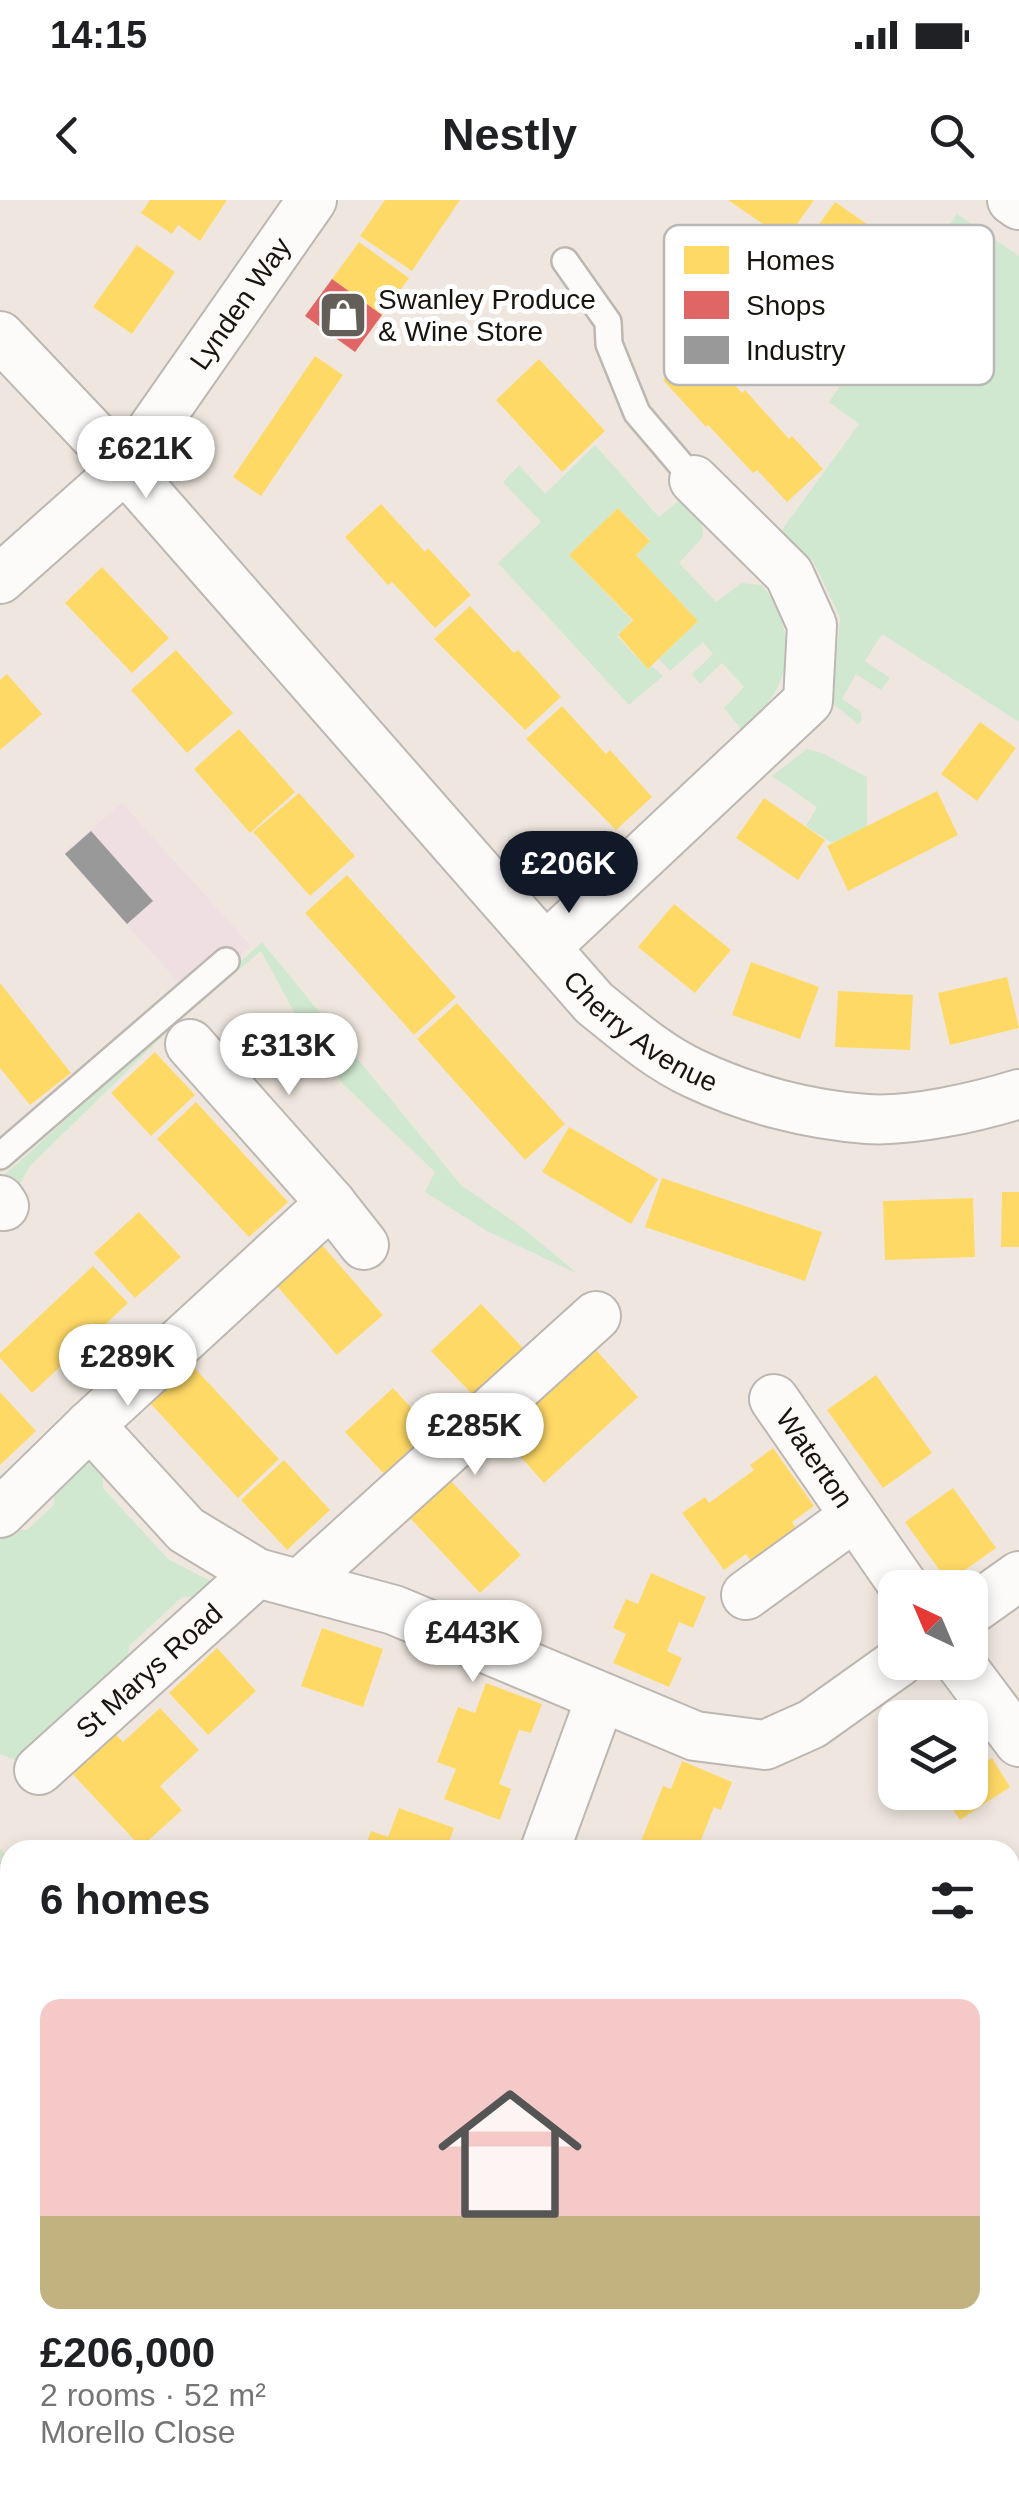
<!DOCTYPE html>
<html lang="en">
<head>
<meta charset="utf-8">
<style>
	body { margin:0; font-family:Helvetica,sans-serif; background:#f6f6f6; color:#202124; height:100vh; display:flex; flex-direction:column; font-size:38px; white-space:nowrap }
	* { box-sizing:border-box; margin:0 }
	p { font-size:32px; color:#757577 }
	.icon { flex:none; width:55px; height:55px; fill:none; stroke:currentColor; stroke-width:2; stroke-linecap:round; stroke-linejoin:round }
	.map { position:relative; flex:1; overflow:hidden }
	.side { position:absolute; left:0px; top:1640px; width:1020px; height:672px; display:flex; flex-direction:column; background:#fff; border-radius:30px 30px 0 0; box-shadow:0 5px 15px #0003 }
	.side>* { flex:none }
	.needle { width:65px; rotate:316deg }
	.buttons { position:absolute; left:878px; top:1370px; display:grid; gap:20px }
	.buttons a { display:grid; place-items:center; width:110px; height:110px; border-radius:20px; background:#fff; box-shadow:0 5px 15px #0003; font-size:50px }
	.price { position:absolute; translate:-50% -85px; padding:0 22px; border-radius:35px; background:#fff; color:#222; font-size:32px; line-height:65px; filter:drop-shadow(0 2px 5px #0008) }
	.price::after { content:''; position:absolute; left:50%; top:60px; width:30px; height:22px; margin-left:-15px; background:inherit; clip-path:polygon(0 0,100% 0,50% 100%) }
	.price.current { background:#111827; color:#fff }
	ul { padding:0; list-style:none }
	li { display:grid; align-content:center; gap:20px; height:530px; padding:0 40px }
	li span { display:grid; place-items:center; height:310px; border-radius:20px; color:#555 }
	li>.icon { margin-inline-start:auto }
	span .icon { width:180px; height:180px; fill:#fffc; stroke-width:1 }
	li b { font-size:42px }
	h2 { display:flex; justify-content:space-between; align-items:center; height:120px; padding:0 40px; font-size:42px }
	.status { display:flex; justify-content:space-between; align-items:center; height:70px; padding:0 50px; background:#fff; direction:ltr }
	.status svg { height:28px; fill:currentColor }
	header { display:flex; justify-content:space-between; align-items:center; height:130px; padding:0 40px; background:#fff; font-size:45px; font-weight:700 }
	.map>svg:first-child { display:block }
	.industrial { fill:#efdfe3 }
	.green { fill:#d1e8d0 }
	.homes { fill:#ffd966 }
	.shops { fill:#e06666 }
	.industry { fill:#999 }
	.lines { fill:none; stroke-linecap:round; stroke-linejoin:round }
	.lane-casing { stroke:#bcb7b0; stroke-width:30 }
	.street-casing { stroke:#bcb7b0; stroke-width:52 }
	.highway-casing { stroke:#b6a39f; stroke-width:60 }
	.lane { stroke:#fdfbfa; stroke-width:25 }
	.street { stroke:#fdfbfa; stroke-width:48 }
	.highway { stroke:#e9dad8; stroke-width:55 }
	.labels { text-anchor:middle; stroke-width:10; stroke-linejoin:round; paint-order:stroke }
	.poi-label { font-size:28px; fill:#18140e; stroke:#fff; text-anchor:start }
	.street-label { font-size:28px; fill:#18140e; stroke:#fff }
	.key { fill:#fff; stroke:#bab8b7; stroke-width:2.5 }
	.key-label { font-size:28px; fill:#18140e }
</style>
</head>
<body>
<div class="status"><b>14:15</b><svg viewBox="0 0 49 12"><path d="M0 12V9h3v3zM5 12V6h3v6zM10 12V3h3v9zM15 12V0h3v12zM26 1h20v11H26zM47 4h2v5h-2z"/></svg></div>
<header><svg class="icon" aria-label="back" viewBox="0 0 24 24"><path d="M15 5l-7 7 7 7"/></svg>Nestly<svg class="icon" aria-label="search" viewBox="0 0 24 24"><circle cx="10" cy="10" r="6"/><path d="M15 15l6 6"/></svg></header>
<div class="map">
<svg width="1019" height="2312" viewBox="0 0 1019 2312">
	<rect width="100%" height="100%" fill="#efe7df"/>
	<path class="industrial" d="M122,603L251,746L193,799L63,653Z"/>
	<path class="green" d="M957,14L1019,56V522L882,434L865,461L890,478L881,490L856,474L842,499L861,512L862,521L858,524L832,503L840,417L813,361L781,331L859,224L829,202Z
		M595,245L659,317L683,297L702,318L703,337L679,363L716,402L742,383L762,385C789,419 797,464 769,501C762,511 750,520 741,529L724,508L744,487L722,463L700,484L692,474L713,454L703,442L670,471L659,459L698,421L636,355L650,340L618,308L569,355L632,420L617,436L648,469L652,466L663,476L629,505L498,363L541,322L503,282L519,265L545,294Z
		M807,549L822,553L867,577V627L832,643L806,626L817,607L772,576Z
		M262,742L461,985L520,1026L578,1074L487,1031L425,992L435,972L343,884L314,849L261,751L171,828L30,966L0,1019V979Z
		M89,1259L103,1265V1288L168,1359L222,1387L210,1398L182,1397L129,1446L127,1468L34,1553L15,1560L0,1554V1329L27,1330L54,1305V1280Z
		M0,1649L10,1659V1754L0,1750Z
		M1010,1888L1019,1889V1989L1010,1987Z"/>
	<path class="homes" d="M150,0H227L200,41L178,25L172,34L141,13Z
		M385,0H460L412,71L360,36Z
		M728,0H814L786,40Z
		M835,2L893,42L866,81L808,40Z
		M359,42L409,78L382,115L332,79Z
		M137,45L175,72L132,134L93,107Z
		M700,147L742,193L745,190L789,239L792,236L823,269L787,302L757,270L753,273L708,225L706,227L663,180Z
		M315,156L343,175L261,296L233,277Z
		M539,159L605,231L562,272L496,200Z
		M381,304L425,352L428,348L471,395L435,428L392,382L388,385L345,337Z
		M618,308L650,341L636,355L698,421L648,469L618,435L633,420L569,355Z
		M102,367L169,438L132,473L65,403Z
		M470,406L514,453L518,450L561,497L525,530L434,439Z
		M176,450L233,513L187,553L131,490Z
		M7,474L42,514L0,550V480Z
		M562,506L606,554L610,550L652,597L616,630L526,539Z
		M980,522L1016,548L977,601L941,574Z
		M239,529L295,592L250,633L194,569Z
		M937,591L958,635L848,691L827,646Z
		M299,593L355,656L310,696L253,632Z
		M764,598L825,640L798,680L736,638Z
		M347,675L456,797L414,835L305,713Z
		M674,704L731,750L695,793L638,747Z
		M751,762L819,787L800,839L732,815Z
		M1007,777L1019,828L950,845L938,793Z
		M0,783L71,873L30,905L0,868Z
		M838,791L913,795L910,850L835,847Z
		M457,803L565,924L525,960L417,839Z
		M155,852L195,895L151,936L111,893Z
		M196,902L288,1002L249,1037L157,939Z
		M569,927L658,979L631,1024L542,972Z
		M662,978L822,1032L805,1081L645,1027Z
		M1002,992H1019V1047H1001Z
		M973,998L975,1057L885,1060L883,1001Z
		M139,1012L181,1057L135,1098L94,1053Z
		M322,1045L383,1115L337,1155L276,1085Z
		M93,1066L128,1103L32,1193L0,1158V1153Z
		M481,1104L524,1149L474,1196L431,1151Z
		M596,1150L638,1197L544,1283L502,1236Z
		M190,1163L279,1259L238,1298L149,1202Z
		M876,1175L932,1253L883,1288L827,1210Z
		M393,1188L431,1229L384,1274L345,1232Z
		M0,1192L36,1231L0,1265Z
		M773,1248L814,1306L792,1322L796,1328L750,1360L746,1354L724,1370L682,1313L705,1297L709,1303L754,1270L750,1265Z
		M284,1260L330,1310L287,1350L241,1300Z
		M450,1280L521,1355L480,1393L410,1318Z
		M953,1288L996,1348L948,1382L905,1322Z
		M651,1373L706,1397L693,1428L679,1422L667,1451L682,1458L669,1487L613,1463L626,1434L613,1428L626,1399L638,1404Z
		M322,1428L383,1449L363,1507L301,1486Z
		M217,1448L256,1491L208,1535L169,1493Z
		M486,1483L542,1504L531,1533L519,1530L499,1584L511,1589L500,1620L444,1599L456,1569L437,1562L458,1507L475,1513Z
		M942,1505L950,1518H923Z
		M160,1508L199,1550L160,1586L182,1610L141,1647L65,1566L108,1526L123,1542Z
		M970,1549L980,1565L992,1558L1010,1587L960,1620L941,1592H970Z
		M682,1561L732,1582L721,1610L714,1607L697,1650H645L647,1647L640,1644L651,1616L663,1586L671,1589Z
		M399,1608L454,1628L446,1650H364L371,1631L388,1637Z
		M1010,1669L1019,1670V1732L1010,1731Z"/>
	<path class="shops" d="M332,79L382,115L355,152L305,116Z"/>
	<path class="industry" d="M91,631L153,701L127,724L65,654Z"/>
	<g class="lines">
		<g class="lane-casing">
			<path id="lane" d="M565,61L608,122L609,144L637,213L694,280
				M0,956L226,761
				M389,2312L393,2302"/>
		</g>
		<g class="street-casing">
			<g id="street">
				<path d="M1012,0L1019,5"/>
				<path id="s1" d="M0,136L125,268L594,803C626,829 658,857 695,874C748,899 809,915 867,919C911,922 977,907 1019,894"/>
				<path id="s2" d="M0,379L125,268L312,0"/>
				<path d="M546,747L808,501L812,425L789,374L694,280"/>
				<path d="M190,844L331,1003"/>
				<path d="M0,1000L4,1006"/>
				<path id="s3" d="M774,1199L905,1388"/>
				<path d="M90,1225L331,1003L364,1045"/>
				<path d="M0,1313L90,1225L186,1330L257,1373"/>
				<path d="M301,1383L596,1116"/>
				<path d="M746,1395L855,1316"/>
				<path d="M970,1411L1019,1376"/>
				<path d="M959,1462L1019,1542"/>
				<path id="s4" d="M39,1570L257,1373L394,1410L695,1536L765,1545L812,1524L899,1462"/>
				<path d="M545,1650L601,1497"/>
				<path d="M1010,1741L1019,1742"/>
			</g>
		</g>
		<g class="highway-casing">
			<path id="highway" d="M0,1821L10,1825
				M0,1940L10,1944
				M1010,2048L1019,2049
				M1010,2143L1019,2145"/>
		</g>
		<use href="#lane" class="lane"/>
		<use href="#street" class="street"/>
		<use href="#highway" class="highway"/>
	</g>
	<defs>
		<g id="shop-square" transform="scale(2.5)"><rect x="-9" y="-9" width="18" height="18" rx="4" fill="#635e57" stroke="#fff"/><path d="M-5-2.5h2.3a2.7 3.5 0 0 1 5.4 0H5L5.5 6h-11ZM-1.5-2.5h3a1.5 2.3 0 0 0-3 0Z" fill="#fff"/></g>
	</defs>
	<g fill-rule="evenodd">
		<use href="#shop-square" x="343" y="115"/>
	</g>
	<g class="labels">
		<g class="poi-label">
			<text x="378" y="109">Swanley Produce<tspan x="378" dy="32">&amp; Wine Store</tspan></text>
		</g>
		<g class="street-label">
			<text dy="10" stroke="none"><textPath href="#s2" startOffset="368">Lynden Way</textPath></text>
			<text dy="10" stroke="none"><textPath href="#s1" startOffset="948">Cherry Avenue</textPath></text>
			<text dy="10" stroke="none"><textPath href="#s3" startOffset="72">Waterton</textPath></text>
			<text dy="10" stroke="none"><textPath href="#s4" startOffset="148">St Marys Road</textPath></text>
		</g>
	</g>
	<rect x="664" y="25" width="330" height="160" rx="15" class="key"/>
	<rect x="684" y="46" width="45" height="28" fill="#ffd966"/>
	<rect x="684" y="91" width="45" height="28" fill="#e06666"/>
	<rect x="684" y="136" width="45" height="28" fill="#999"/>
	<g class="key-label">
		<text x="746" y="70">Homes</text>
		<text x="746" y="115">Shops</text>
		<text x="746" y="160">Industry</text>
	</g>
</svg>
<div class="buttons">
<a><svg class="needle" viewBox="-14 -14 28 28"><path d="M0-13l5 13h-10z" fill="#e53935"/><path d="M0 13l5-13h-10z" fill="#757577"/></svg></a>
<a><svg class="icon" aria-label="layers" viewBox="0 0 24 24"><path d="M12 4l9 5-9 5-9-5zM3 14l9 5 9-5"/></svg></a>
</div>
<b class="price" style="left:146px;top:301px">£621K</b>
<b class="price current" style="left:569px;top:716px">£206K</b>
<b class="price" style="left:289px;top:898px">£313K</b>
<b class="price" style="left:128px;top:1209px">£289K</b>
<b class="price" style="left:475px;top:1278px">£285K</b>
<b class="price" style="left:473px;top:1485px">£443K</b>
<section class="side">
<h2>6 homes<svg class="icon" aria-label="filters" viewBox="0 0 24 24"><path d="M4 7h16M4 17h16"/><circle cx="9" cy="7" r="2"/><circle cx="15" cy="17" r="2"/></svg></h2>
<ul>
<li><span style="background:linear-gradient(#f6c9c9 70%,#c2b280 0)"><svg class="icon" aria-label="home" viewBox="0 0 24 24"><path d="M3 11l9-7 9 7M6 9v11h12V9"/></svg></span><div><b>£206,000</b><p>2 rooms · 52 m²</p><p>Morello Close</p></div></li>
</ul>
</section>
</div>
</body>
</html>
